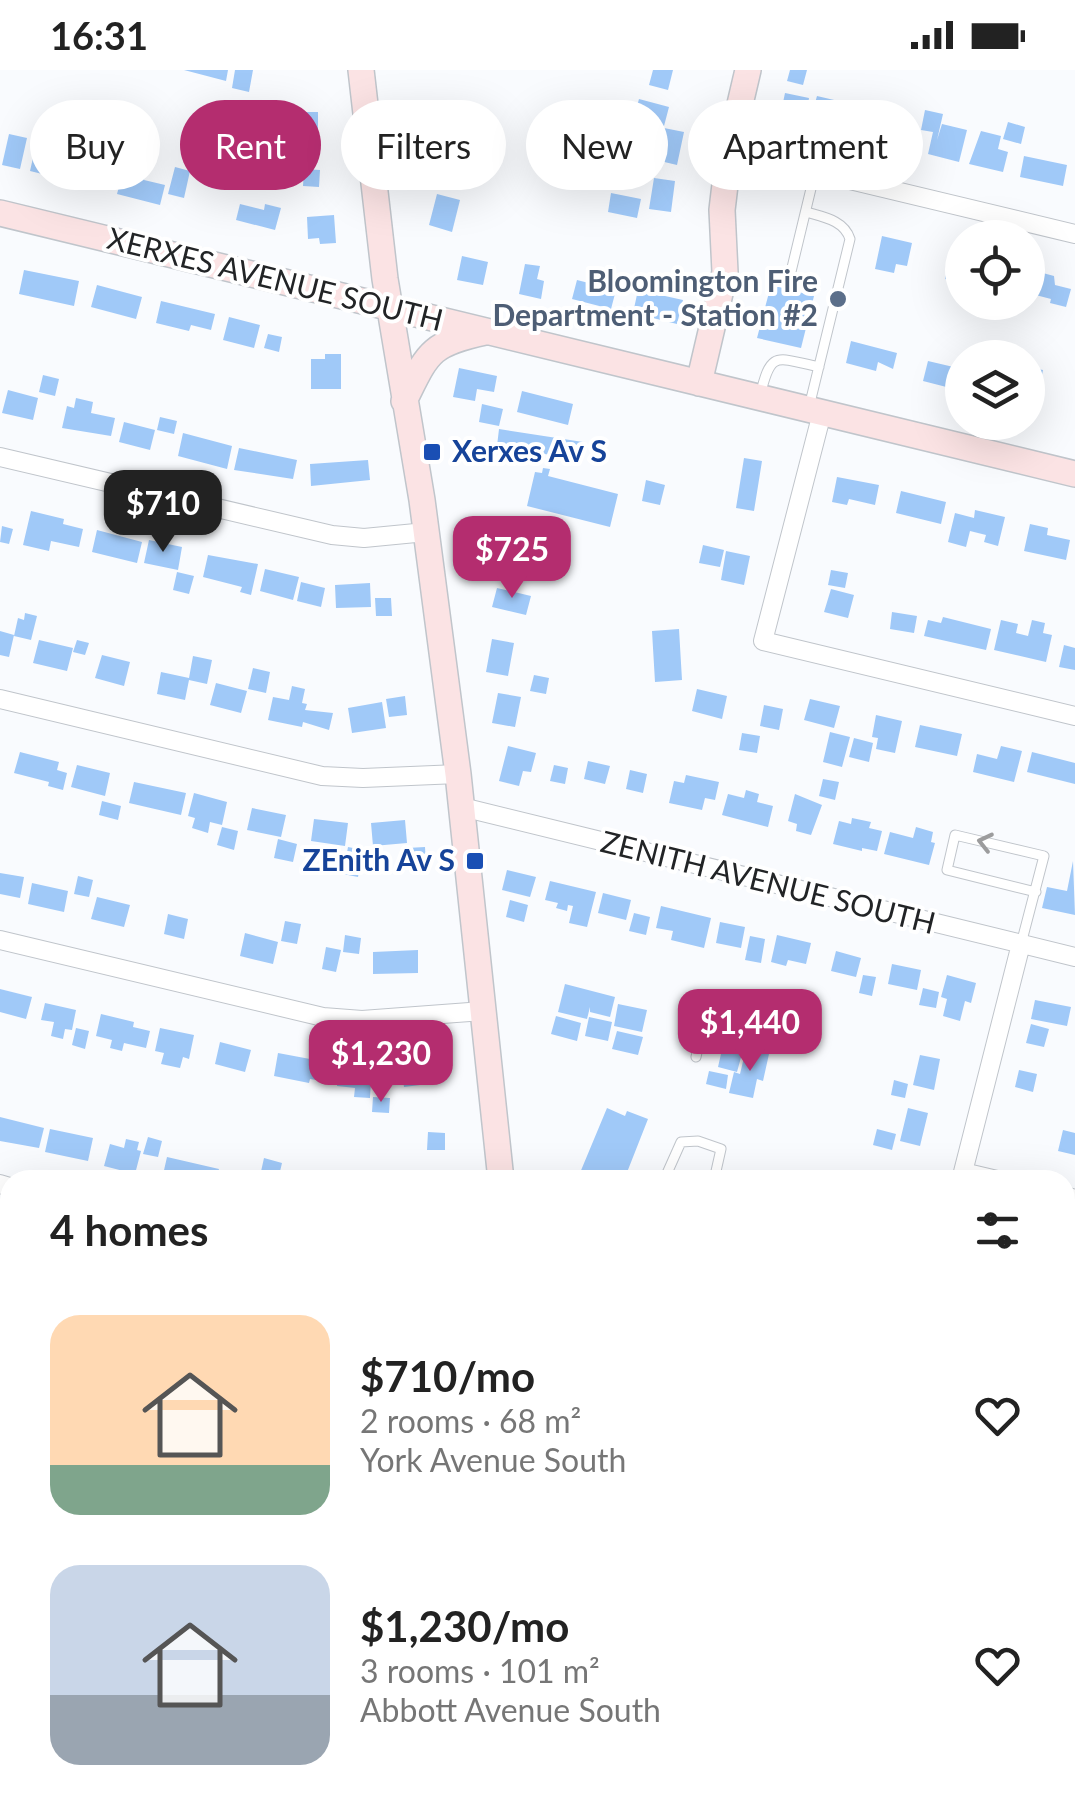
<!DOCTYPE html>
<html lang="en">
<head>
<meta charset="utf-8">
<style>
	body { margin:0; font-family:Lato,sans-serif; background:#f2f2f2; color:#222; height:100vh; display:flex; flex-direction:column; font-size:38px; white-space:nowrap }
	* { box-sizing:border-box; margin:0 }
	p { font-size:32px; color:#767676 }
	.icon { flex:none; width:55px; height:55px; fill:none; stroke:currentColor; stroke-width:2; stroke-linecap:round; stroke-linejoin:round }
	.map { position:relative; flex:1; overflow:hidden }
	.panel { position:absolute; left:0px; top:1100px; width:1075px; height:640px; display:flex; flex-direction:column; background:#fff; border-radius:30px 30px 0 0; box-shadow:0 10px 40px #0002 }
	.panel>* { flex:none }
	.hud { position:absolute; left:30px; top:30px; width:1015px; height:90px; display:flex; gap:20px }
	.fabs { position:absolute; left:945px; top:150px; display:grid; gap:20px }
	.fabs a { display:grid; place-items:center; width:100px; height:100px; border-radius:50%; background:#fff; box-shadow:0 10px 40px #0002; font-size:50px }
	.price { position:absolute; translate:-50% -85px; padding:0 22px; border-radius:20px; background:#b42d6f; color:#fff; font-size:32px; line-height:65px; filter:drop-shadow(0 2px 5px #0008) }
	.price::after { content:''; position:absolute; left:50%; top:60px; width:30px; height:22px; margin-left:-15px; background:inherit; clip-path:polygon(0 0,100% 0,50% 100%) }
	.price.active { background:#222; color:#fff }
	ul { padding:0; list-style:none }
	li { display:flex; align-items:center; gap:30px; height:250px; padding:0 50px }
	li span { display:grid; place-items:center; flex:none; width:280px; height:200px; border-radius:30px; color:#555 }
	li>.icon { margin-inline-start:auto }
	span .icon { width:120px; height:120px; fill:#fffc; stroke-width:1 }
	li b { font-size:42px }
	h2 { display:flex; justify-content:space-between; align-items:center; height:120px; padding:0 50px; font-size:42px }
	.chip { padding:0 35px; border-radius:45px; background:#fff; box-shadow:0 10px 40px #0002; font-size:35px; line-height:90px }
	.chip.active { background:#b42d6f; color:#fff }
	.status { display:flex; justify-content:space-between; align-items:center; height:70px; padding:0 50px; background:#fff; direction:ltr }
	.status svg { height:28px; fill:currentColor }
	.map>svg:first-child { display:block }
	.built { fill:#e8f3ff }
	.building { fill:#a0c9f8 }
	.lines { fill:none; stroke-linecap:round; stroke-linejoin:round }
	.lane-casing { stroke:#c0c5cb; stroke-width:11 }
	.street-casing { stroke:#c0c5cb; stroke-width:20 }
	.secondary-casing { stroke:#c0c5cb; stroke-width:28 }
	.lane { stroke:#fff; stroke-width:9 }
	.street { stroke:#fff; stroke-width:18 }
	.secondary { stroke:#fbe3e4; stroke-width:25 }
	.oneway { stroke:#9c9c9d }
	.service-dot { fill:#5c6f8a; stroke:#fff; stroke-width:4 }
	.transit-dot { fill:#1a4fb4; stroke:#fff; stroke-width:4 }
	.labels { text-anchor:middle; stroke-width:8; stroke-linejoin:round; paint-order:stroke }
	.street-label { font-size:30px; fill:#222426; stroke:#fff }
	.service-label { font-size:30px; font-weight:bold; fill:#4e5e75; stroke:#fff; text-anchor:end }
	.transit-label { font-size:30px; font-weight:bold; fill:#164399; stroke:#fff; text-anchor:start }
</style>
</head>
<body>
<div class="status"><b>16:31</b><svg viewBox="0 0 49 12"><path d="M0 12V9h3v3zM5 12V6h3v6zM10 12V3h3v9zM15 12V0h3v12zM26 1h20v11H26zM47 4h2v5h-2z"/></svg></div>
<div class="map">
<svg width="1075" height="1740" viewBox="0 0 1075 1740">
	<rect width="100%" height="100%" fill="#f9fbfe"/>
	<path class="built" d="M601,1730H806L811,1740H600Z"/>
	<path class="building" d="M184,0H228L226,11Z
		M235,0H253L249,22L232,18Z
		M653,0H673L668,20L649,15Z
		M790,0H807L803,15L787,11Z
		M785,23L809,28L805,52L780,47Z
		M817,26L847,33L846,39L861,43L855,66L823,58L825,51L811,47Z
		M639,29L669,37L664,56L634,47Z
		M925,40L943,44L937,70L942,54L967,60L959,92L928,84L933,62L921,60Z
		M299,42H318V62H312V81H299Z
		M438,43L479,53L474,74L433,64Z
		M872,47L917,57L912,79L867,69Z
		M1008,52L1025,57L1021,74L1003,69Z
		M664,58L684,62L677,95L656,90L658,80L647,77L651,61L662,64Z
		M981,61L1001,66L998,79L1008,82L1003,102L969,94Z
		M9,64L27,68L20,99L2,95Z
		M480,71L500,75L494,101L475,97Z
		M35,79L88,96L83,114L30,101Z
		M1024,86L1067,95L1063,116L1020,107Z
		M175,97L190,101L184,128L168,124Z
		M124,98L145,104L144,110L165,115L160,135L117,124Z
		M304,99L320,100L319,117L303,116Z
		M654,108L675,111L671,142L649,139Z
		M611,123L641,129L637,148L608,142Z
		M437,124L460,130L452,162L429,155Z
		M240,134L264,140L265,134L281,138L275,160L236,150Z
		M334,145L336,173L320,174L319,168L308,169L307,147Z
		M882,166L912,173L907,196L896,194L894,203L875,199Z
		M952,179L962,182V213L945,209Z
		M462,186L488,192L483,215L457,210Z
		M525,194L540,196L537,209L544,211L541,229L519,224Z
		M1028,199L1054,206L1055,215L1071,219L1066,237L1050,233L1051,229L1028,223Z
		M24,200L79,211L74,236L19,224Z
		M577,210L616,220L611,239L572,229Z
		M97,215L142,227L136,249L91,237Z
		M771,215L814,226L801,278L757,268Z
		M638,220L683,230L677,254L633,243Z
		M161,231L215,244L211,260L191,255L189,261L156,253Z
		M229,247L260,255L254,278L223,270Z
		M268,264L282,267L279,282L264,278Z
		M851,271L897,283L893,299L878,292L876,301L846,293Z
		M325,284H341V319H311V289H325Z
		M928,291L962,299V321L923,311Z
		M1028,297L1043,300L1034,343L1028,341Z
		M459,298L497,306L494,322L477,319L475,331L453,327Z
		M43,305L59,309L55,326L39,322Z
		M8,320L38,328L33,350L2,343Z
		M522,321L573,334L568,355L517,342Z
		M76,328L93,332L91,343L115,348L111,366L62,358L67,336L74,338Z
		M482,334L503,339L499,356L479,352Z
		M160,347L177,351L174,364L157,360Z
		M124,352L155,360L150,380L119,372Z
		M499,359L583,372L580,390L497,376Z
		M183,363L232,376L227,399L178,386Z
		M239,378L297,390L293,409L234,400Z
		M744,388L762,391L754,441L736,438Z
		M368,390L370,410L311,416L310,394Z
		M543,398L550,399L548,406L618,424L610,457L527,436L535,402L542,403Z
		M837,407L879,415L875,435L849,429L847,435L832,432Z
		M646,410L665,415L660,435L642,431Z
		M901,421L946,432L941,454L896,443Z
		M975,440L1005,447L998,476L984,472L986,465L970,461L966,477L948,472L955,443L974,448Z
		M31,441L64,449L63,454L83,459L79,477L51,471L49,481L23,475Z
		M1030,454L1048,458L1047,465L1070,470L1066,490L1024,481Z
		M2,456L13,459L9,474L0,472Z
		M97,460L142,472L137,493L92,482Z
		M508,463L529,467L520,507L500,503Z
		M149,470L182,477L178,500L144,493Z
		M703,475L724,480L720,497L699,493Z
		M726,481L750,486L744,515L721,510Z
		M208,485L258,494L251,525L240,522L242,517L203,507Z
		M265,499L299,507L293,530L260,521Z
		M831,500L848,503L845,518L828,515Z
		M177,502L194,506L189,524L173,520Z
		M301,512L325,518L321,537L297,531Z
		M370,513L371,537L336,538L335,515Z
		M497,518L531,526L526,545L492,537Z
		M831,519L854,525L848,548L824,542Z
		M375,528H391L392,546H376Z
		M892,542L917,546L914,563L890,559Z
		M25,543L37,546L31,570L14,566L18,548L24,550Z
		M943,547L991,559L986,580L924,566L928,550L941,553Z
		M1001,550L1018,554L1016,563L1028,566L1032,550L1045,553L1043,563L1052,565L1046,592L994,580Z
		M679,559L682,610L655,612L652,561Z
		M0,561L14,565L9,587L0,585Z
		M492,569L514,573L508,606L486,602Z
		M39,570L73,578L67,601L33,593Z
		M77,570L89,573L85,585L73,582Z
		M1064,575L1075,578V600L1059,597Z
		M102,585L130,592L124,616L95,608Z
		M193,586L212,590L207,614L189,610L185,630L157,624L161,602L189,608Z
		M253,598L270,602L266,623L248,619Z
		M534,605L549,608L546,624L530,621Z
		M216,613L247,621L241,643L210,635Z
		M292,616L305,619L302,633L307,634L305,640L333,643L329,660L303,652L302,657L268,650L273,627L289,630Z
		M697,619L727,626L722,649L692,641Z
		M498,623L521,627L515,657L492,653Z
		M405,626L407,645L389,647L386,629Z
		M810,629L840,636L834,658L804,650Z
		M382,632L386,658L352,663L348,638Z
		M764,635L783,639L779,660L760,656Z
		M876,645L902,651L895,683L876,679L878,668L872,667Z
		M920,655L962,664L957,686L915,677Z
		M830,662L850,667L842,697L823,692Z
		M742,663L760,666L757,683L739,680Z
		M854,668L873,673L869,692L849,687Z
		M508,676L536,683L531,702L523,701L519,716L499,711Z
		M1001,676L1022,681L1014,712L973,702L977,684L997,689Z
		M20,682L59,692L57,700L67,703L63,720L48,716L49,712L14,703Z
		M1032,682L1075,693V714L1027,702Z
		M588,691L610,696L605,714L584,709Z
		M77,695L110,703L105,726L71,717Z
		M554,695L568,698L565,714L550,711Z
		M630,700L647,704L643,723L626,719Z
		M686,705L719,712L715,730L705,728L702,740L669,733L674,711L684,713Z
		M823,709L839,712L835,730L819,726Z
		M134,712L186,723L181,745L129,733Z
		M746,720L759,724L757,732L773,736L768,757L722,745L728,724L744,728Z
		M194,723L227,732L222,755L210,752L208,763L192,758L195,748L188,746Z
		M795,724L822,735L811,765L796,761L797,754L788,751Z
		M102,731L121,736L118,750L99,745Z
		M252,738L286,745L281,767L247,760Z
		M852,748L871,752L869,758L882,761L877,781L862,778V781L833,774L839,751L851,754Z
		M314,749L348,753L345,776L311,771Z
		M405,750L407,773L373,776L371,753Z
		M222,757L238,761L234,780L217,775Z
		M916,757L933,762L931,772L935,773L929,795L884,784L890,762L913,768Z
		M278,769L297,774L293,792L274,788Z
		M348,777L363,780L358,807L343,804Z
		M425,777L426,795L408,796L407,778Z
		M1073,791L1075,845L1042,838L1047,817L1067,821Z
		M507,800L536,807L530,827L502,820Z
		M0,803L24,807L20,828L0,824Z
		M78,806L93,810L89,827L74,824Z
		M550,811L596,822L587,857L569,853L573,836L568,835L567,841L556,838L558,833L545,830Z
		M32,813L68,821L64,842L28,834Z
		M603,823L631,830L626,850L598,843Z
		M97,827L130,835L124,857L91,849Z
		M510,830L528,835L524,852L506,847Z
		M661,836L711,848L704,878L671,870L673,861L656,858Z
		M634,843L650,847L646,865L629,861Z
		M168,844L188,849L184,869L164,864Z
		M285,851L301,854L297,874L281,871Z
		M720,852L745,857L741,878L716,873Z
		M245,863L278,872L273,894L240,886Z
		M345,865L361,868L359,884L343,882Z
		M777,865L811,873L806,894L788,890L786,896L771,892Z
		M750,866L765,869L761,893L745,890Z
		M326,877L341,880L336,902L322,899Z
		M418,880V903L373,904V882Z
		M836,881L861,888L856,907L831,901Z
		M892,894L921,900L917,920L888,914Z
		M863,905L876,907L872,926L859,923Z
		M947,905L976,913L971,933L965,931L960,951L943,946L947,929L941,927Z
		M565,914L615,927L610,947L590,942V937L587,949L558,942Z
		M923,918L939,922L936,938L919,935Z
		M0,919L32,927L26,949L0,942Z
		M1035,930L1071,937L1067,956L1031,949Z
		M45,933L76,940L72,960L65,959L63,969L51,966L54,952L41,950Z
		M618,934L647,940L642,962L614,956Z
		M101,944L134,952L133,957L150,961L146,978L124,973L122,981L110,978L112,970L96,966Z
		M556,946L581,953L577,971L551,964Z
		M589,947L612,952L608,971L585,966Z
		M1031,954L1049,959L1044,977L1026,973Z
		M76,958L89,961L85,979L72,975Z
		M160,958L194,965L189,989L183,987L180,998L161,994L164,983L155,981Z
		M617,961L643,967L638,985L612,979Z
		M220,972L251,980L245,1002L215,994Z
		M723,975L743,980L737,1002L718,997Z
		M746,979L769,984L763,1011L757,1009L753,1028L729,1023L734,1002L740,1004Z
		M278,983L326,992L323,1011L310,1009L309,1013L274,1006Z
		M920,985L940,989L934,1020L913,1015Z
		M433,989L436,1013L404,1017L401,993Z
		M339,992L372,995L370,1028L354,1027L355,1018L337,1016Z
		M1019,1000L1037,1004L1033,1022L1015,1017Z
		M709,1001L728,1005L726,1019L706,1014Z
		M894,1010L908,1014L905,1028L891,1025Z
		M373,1027L390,1028L389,1043L372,1042Z
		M607,1038L625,1046L627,1041L648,1049L624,1110H577Z
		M908,1038L928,1043L920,1076L900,1071Z
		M0,1047L44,1058L39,1078L0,1071Z
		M50,1059L93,1068L88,1091L45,1082Z
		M877,1059L896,1064L892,1080L873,1075Z
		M1063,1060L1075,1063V1085L1058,1081Z
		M428,1062L445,1063V1080H427Z
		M148,1067L162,1071L158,1087L143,1084Z
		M126,1069L139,1072L137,1080L141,1081L135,1104L104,1096L110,1074L124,1078Z
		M167,1087L219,1099L216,1110L162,1109Z
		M264,1088L282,1093L278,1110L260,1106Z
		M1065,1205L1075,1207L1073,1223L1065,1222Z
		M0,1284L10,1287V1306L0,1304Z
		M1065,1416L1075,1418V1440L1065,1438Z
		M0,1512L10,1514V1536L0,1533Z
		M341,1730H399L397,1740H362L340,1735Z
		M407,1730L438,1736L437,1740H405Z
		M742,1730L743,1740H697L696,1731Z
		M937,1730L949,1734L951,1730H973L969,1740H932Z"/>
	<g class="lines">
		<g class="lane-casing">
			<path id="lane" d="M806,142C823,147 844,150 850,169L809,337
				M789,210L815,102
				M760,326C771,279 776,288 819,297
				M1021,874L1044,786L955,765L947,800L1036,822
				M696,987L705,944
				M664,1110L681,1072L698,1071L721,1079L714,1110
				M622,1730L623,1740
				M756,1730L758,1740
				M771,1730L776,1740"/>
		</g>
		<g class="street-casing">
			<path id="street" d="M729,81L1075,164
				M822,343L763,571L1075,646
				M0,387L332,465L364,468L426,462
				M0,629L322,706L363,708L458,704
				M462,737L1075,887
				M0,870L323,947L362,950L483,941
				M997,1110L963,1102L1021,874
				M0,1114L10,1117
				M1065,1126L1075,1129
				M0,1349L10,1351
				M1065,1368L1075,1371
				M0,1582L10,1584
				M1065,1609L1075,1612
				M1029,1740L1032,1730"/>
		</g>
		<g class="secondary-casing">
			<path id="secondary" d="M361,0L385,209L422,430L458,704L501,1110
				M0,143L1075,404
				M699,313L725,202L722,140L729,81L748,0
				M404,331C428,283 429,274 485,262
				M565,1730L566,1740"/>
		</g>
		<use href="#lane" class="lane"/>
		<use href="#street" class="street"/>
		<use href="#secondary" class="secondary"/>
	</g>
	<defs><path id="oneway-chevron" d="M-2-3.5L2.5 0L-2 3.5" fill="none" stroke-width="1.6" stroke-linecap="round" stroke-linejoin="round" transform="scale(2.5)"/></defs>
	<use class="oneway" href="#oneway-chevron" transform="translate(985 772) rotate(-167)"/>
	<circle class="service-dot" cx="838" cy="229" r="10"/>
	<g class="transit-dot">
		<rect x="422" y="372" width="20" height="20" rx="5"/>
		<rect x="465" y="781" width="20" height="20" rx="5"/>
	</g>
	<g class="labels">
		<g class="street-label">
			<text transform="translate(275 210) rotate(14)" y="10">XERXES AVENUE SOUTH</text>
			<text transform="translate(768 813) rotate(14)" y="10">ZENITH AVENUE SOUTH</text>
		</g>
		<g class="service-label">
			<text x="818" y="222">Bloomington Fire<tspan x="818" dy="34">Department - Station #2</tspan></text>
		</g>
		<g class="transit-label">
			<text x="452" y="392">Xerxes Av S</text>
			<text x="455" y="801" text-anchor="end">ZEnith Av S</text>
		</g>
	</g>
</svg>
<div class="fabs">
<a><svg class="icon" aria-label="locate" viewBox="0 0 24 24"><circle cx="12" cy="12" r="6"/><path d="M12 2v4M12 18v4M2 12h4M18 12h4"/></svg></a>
<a><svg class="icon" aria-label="layers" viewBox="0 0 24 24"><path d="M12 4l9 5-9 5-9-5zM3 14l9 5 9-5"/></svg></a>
</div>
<b class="price active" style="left:163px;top:485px">$710</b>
<b class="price" style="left:512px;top:531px">$725</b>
<b class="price" style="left:750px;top:1004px">$1,440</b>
<b class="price" style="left:381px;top:1035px">$1,230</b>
<div class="hud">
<a class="chip">Buy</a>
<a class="chip active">Rent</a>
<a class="chip">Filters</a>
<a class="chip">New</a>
<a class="chip">Apartment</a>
</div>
<section class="panel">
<h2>4 homes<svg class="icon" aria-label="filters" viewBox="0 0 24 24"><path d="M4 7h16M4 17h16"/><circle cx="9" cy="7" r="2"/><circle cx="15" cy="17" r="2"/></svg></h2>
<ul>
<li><span style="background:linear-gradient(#ffd9b3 75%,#7fa58c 0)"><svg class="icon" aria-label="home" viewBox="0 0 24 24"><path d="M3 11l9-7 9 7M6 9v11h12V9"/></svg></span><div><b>$710/mo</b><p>2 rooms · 68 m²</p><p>York Avenue South</p></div><svg class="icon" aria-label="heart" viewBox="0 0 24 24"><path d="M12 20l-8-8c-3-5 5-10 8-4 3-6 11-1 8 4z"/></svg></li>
<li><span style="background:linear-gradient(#c9d6e8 65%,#9aa5b1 0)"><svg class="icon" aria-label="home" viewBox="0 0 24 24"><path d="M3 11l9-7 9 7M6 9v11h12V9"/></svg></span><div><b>$1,230/mo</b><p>3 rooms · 101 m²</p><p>Abbott Avenue South</p></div><svg class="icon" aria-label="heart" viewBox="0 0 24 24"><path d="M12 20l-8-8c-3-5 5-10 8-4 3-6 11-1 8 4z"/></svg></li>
</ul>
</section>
</div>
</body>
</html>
